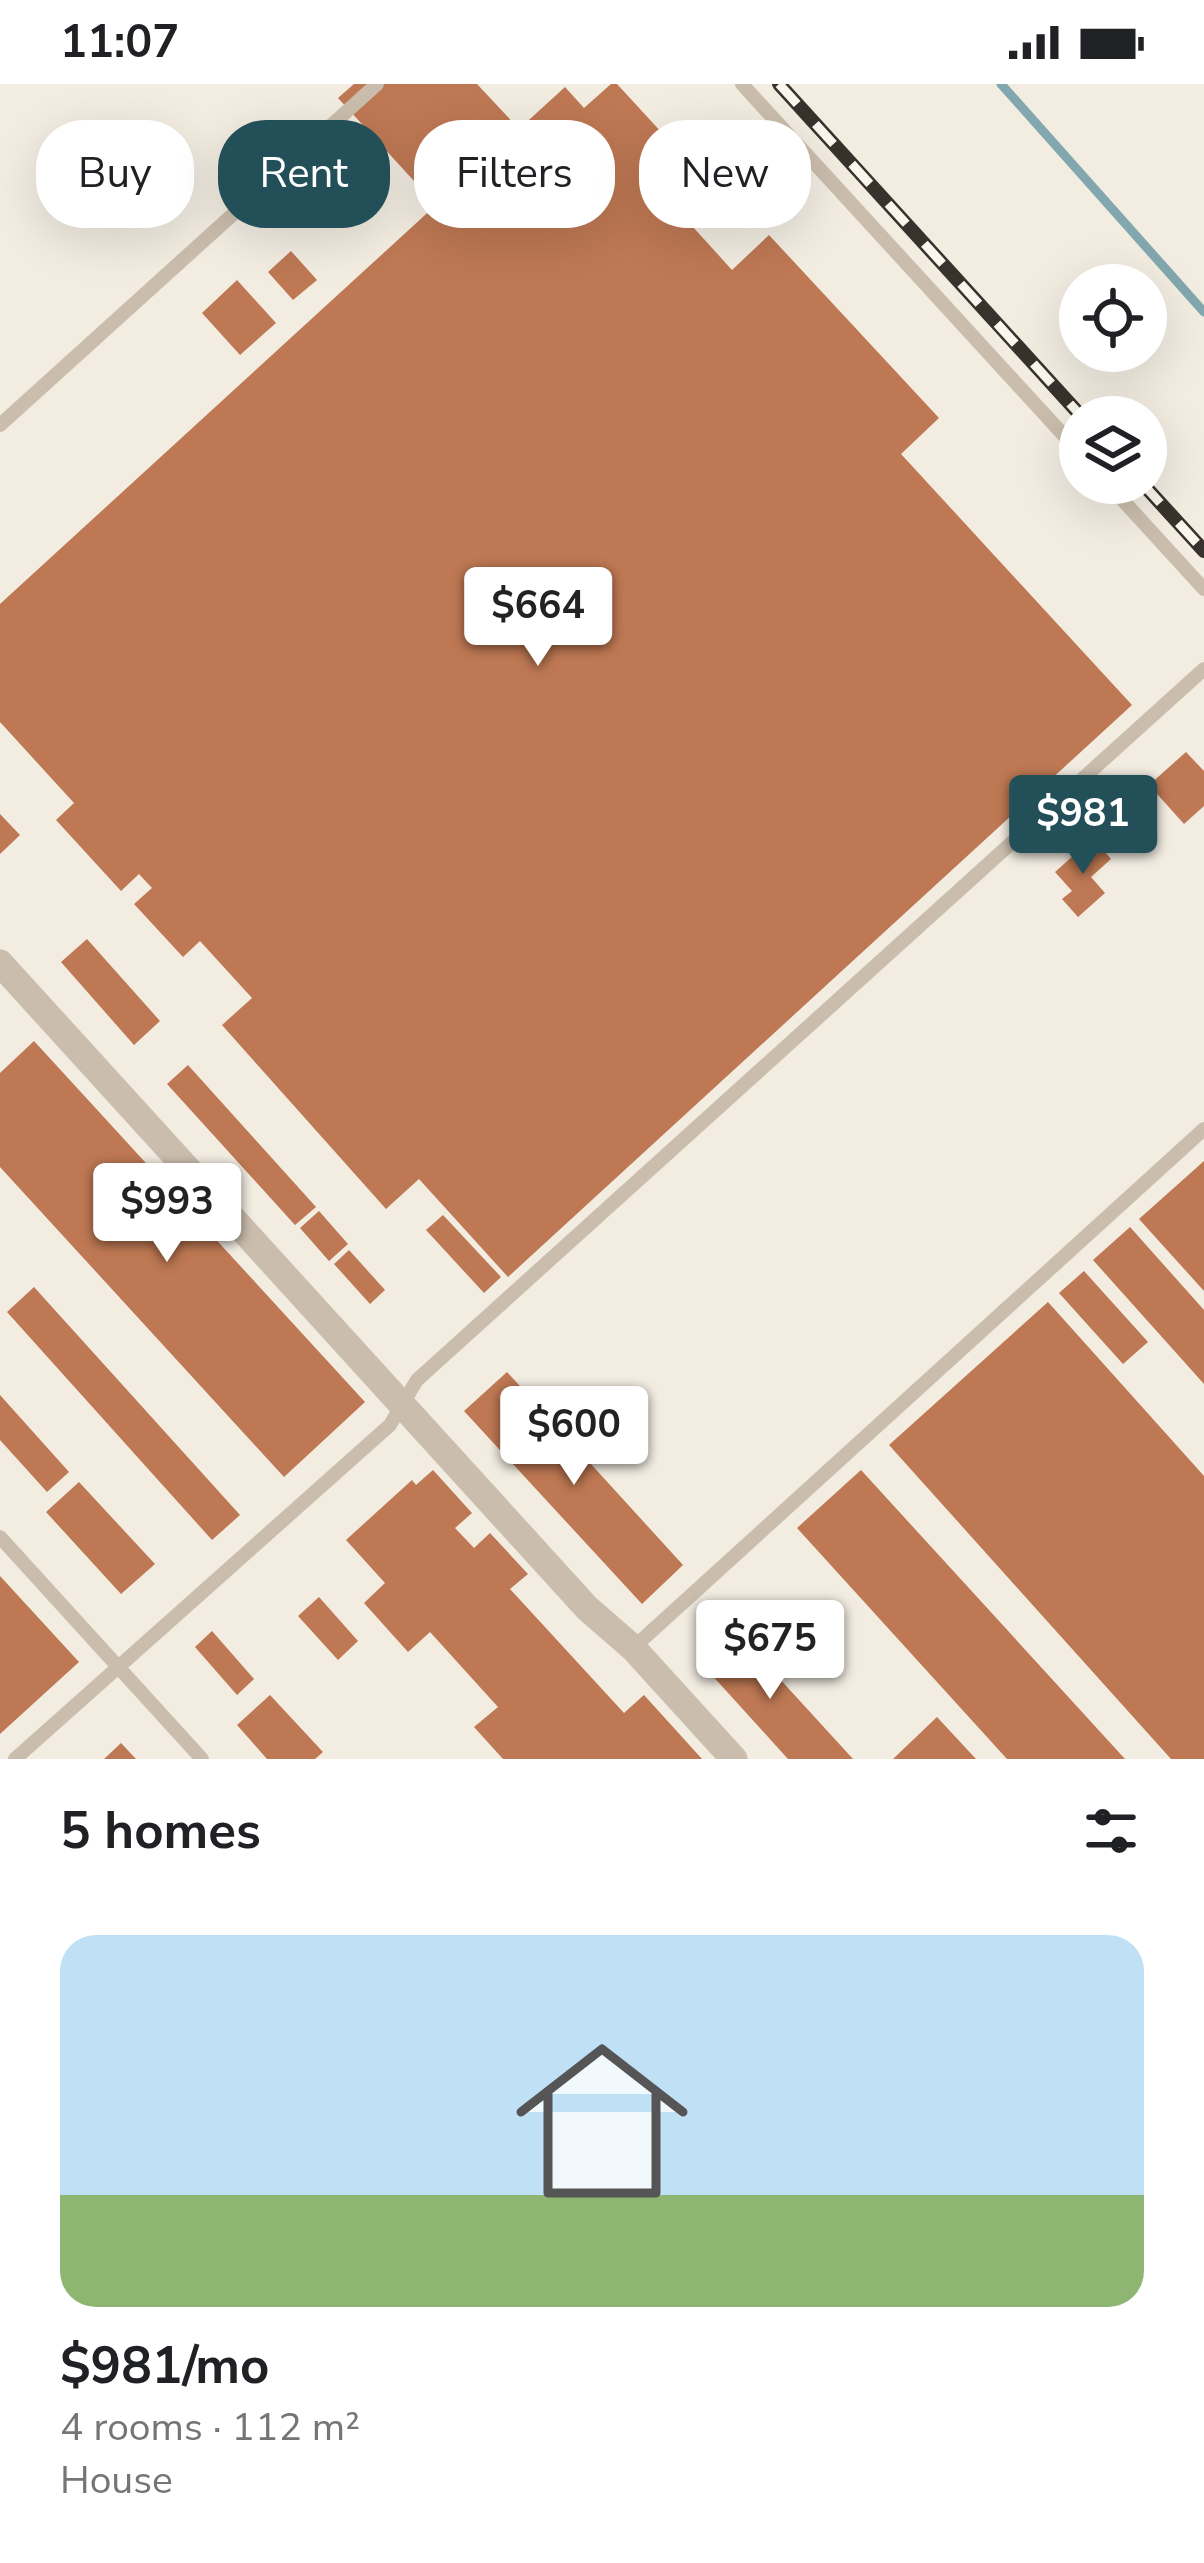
<!DOCTYPE html>
<html lang="en">
<head>
<meta charset="utf-8">
<style>
	body { margin:0; font-family:"Nunito Sans",sans-serif; background:#f2f2f2; color:#202124; height:100vh; display:flex; flex-direction:column; font-size:45px; white-space:nowrap }
	* { box-sizing:border-box; margin:0 }
	p { font-size:39px; color:#757577 }
	.icon { flex:none; width:66px; height:66px; fill:none; stroke:currentColor; stroke-width:2; stroke-linecap:round; stroke-linejoin:round }
	.map { position:relative; height:1675px; overflow:hidden }
	.sheet { display:flex; flex-direction:column; background:#fff; flex:1 }
	.sheet>* { flex:none }
	.top-card { position:absolute; left:36px; top:36px; width:1134px; height:108px; display:flex; gap:24px }
	.fabs { position:absolute; left:1059px; top:180px; display:grid; gap:24px }
	.fabs a { display:grid; place-items:center; width:108px; height:108px; border-radius:50%; background:#fff; box-shadow:0 12px 48px #0002; font-size:60px }
	.price { position:absolute; translate:-50% -102px; padding:0 27px; border-radius:12px; background:#fff; color:#222; font-size:39px; line-height:78px; filter:drop-shadow(0 3px 6px #0008) }
	.price::after { content:''; position:absolute; left:50%; top:72px; width:36px; height:27px; margin-left:-18px; background:inherit; clip-path:polygon(0 0,100% 0,50% 100%) }
	.price.active { background:#234f58; color:#fff }
	ul { padding:0; list-style:none }
	li { display:grid; align-content:center; gap:24px; height:636px; padding:0 60px }
	li+li { border-top:3px solid #e0e0e0 }
	li span { display:grid; place-items:center; height:372px; border-radius:36px; color:#555 }
	li>.icon { margin-inline-start:auto }
	span .icon { width:216px; height:216px; fill:#fffc; stroke-width:1 }
	li b { font-size:51px }
	h2 { display:flex; justify-content:space-between; align-items:center; height:144px; padding:0 60px; font-size:51px }
	.tag { padding:0 42px; border-radius:48px; background:#fff; box-shadow:0 12px 48px #0002; font-size:42px; line-height:108px }
	.tag.active { background:#234f58; color:#fff }
	.status { display:flex; justify-content:space-between; align-items:center; height:84px; padding:0 60px; background:#fff; direction:ltr }
	.status svg { height:33px; fill:currentColor }
	.map>svg:first-child { display:block }
	.lines { fill:none; stroke-linecap:round; stroke-linejoin:round }
	.stream { stroke:#82a7ae; stroke-width:9 }
	.building { fill:#be7853 }
	.lane { stroke:#cabdad; stroke-width:14 }
	.street { stroke:#cabdad; stroke-width:27 }
	.rail-casing { stroke:#39312b; stroke-width:14 }
	.rail { stroke:#faf5ed; stroke-width:9; stroke-dasharray:27; stroke-linecap:butt }
</style>
</head>
<body>
<div class="status"><b>11:07</b><svg viewBox="0 0 49 12"><path d="M0 12V9h3v3zM5 12V6h3v6zM10 12V3h3v9zM15 12V0h3v12zM26 1h20v11H26zM47 4h2v5h-2z"/></svg></div>
<div class="map">
<svg width="1204" height="1675" viewBox="0 0 1204 1675">
	<rect width="100%" height="100%" fill="#f2ece1"/>
	<g class="lines">
		<path class="stream" d="M1001,0L1204,228"/>
	</g>
	<path class="building" d="M354,0H477L519,45L565,3L584,24L611,0H617L722,114L693,143L732,186L769,151L939,334L901,370L1132,621L508,1193L419,1095L386,1125L222,941L252,914L200,857L183,873L134,820L152,804L139,790L121,807L56,736L74,719L0,638V520L436,121L338,14Z
		M291,167L317,196L293,216L268,188Z
		M237,196L276,239L240,271L202,229Z
		M1186,668L1204,687V722L1184,740L1149,701Z
		M0,730L20,751L0,770Z
		M1093,754L1111,775L1091,793L1105,809L1078,833L1062,815L1072,807L1055,788Z
		M87,855L160,937L134,961L61,878Z
		M34,957L365,1318L284,1393L0,1083V989Z
		M188,981L316,1123L295,1141L167,1000Z
		M1204,1077V1207L1139,1135Z
		M319,1127L348,1160L329,1177L300,1144Z
		M443,1131L501,1193L484,1209L426,1146Z
		M1130,1143L1204,1226V1300L1093,1176Z
		M349,1166L385,1206L370,1220L334,1180Z
		M1084,1187L1148,1258L1123,1280L1059,1209Z
		M34,1203L240,1431L212,1456L7,1228Z
		M1048,1218L1204,1392V1675H1171L889,1361Z
		M507,1288L683,1481L642,1520L464,1327Z
		M0,1311L69,1388L47,1408L0,1356Z
		M433,1386L472,1429L455,1444L474,1464L490,1449L528,1490L510,1505L624,1629L644,1611L702,1675H503L474,1643L498,1623L430,1548L408,1568L364,1519L385,1499L346,1456L412,1396L416,1401Z
		M861,1386L1125,1675H1007L797,1444Z
		M79,1398L155,1480L121,1510L46,1428Z
		M0,1492L79,1578L0,1650Z
		M319,1513L358,1557L338,1576L298,1532Z
		M735,1546L853,1675H788L700,1578Z
		M212,1547L254,1595L237,1611L195,1563Z
		M270,1611L323,1668L315,1675H267L237,1641Z
		M937,1633L976,1675H893Z
		M121,1659L136,1675H104Z"/>
	<g class="lines">
		<path class="lane" d="M742,0L1080,369
			M0,341L377,0
			M1107,399L1204,505
			M0,1453L202,1675
			M633,1564L1204,1045
			M15,1675L390,1341L417,1296L1204,585"/>
		<path class="street" d="M0,879L587,1524L633,1564L734,1675"/>
		<g class="rail-casing">
			<path id="rail" d="M779,0L1082,333
				M1142,399L1204,467"/>
		</g>
		<use href="#rail" class="rail"/>
	</g>
</svg>
<div class="fabs">
<a><svg class="icon" aria-label="locate" viewBox="0 0 24 24"><circle cx="12" cy="12" r="6"/><path d="M12 2v4M12 18v4M2 12h4M18 12h4"/></svg></a>
<a><svg class="icon" aria-label="layers" viewBox="0 0 24 24"><path d="M12 4l9 5-9 5-9-5zM3 14l9 5 9-5"/></svg></a>
</div>
<b class="price" style="left:538px;top:585px">$664</b>
<b class="price active" style="left:1083px;top:793px">$981</b>
<b class="price" style="left:167px;top:1181px">$993</b>
<b class="price" style="left:574px;top:1404px">$600</b>
<b class="price" style="left:770px;top:1618px">$675</b>
<div class="top-card">
<a class="tag">Buy</a>
<a class="tag active">Rent</a>
<a class="tag">Filters</a>
<a class="tag">New</a>
</div>
</div>
<section class="sheet">
<h2>5 homes<svg class="icon" aria-label="filters" viewBox="0 0 24 24"><path d="M4 7h16M4 17h16"/><circle cx="9" cy="7" r="2"/><circle cx="15" cy="17" r="2"/></svg></h2>
<ul>
<li><span style="background:linear-gradient(#bfe0f5 70%,#8fb573 0)"><svg class="icon" aria-label="home" viewBox="0 0 24 24"><path d="M3 11l9-7 9 7M6 9v11h12V9"/></svg></span><div><b>$981/mo</b><p>4 rooms · 112 m²</p><p>House</p></div></li>
</ul>
</section>
</body>
</html>
